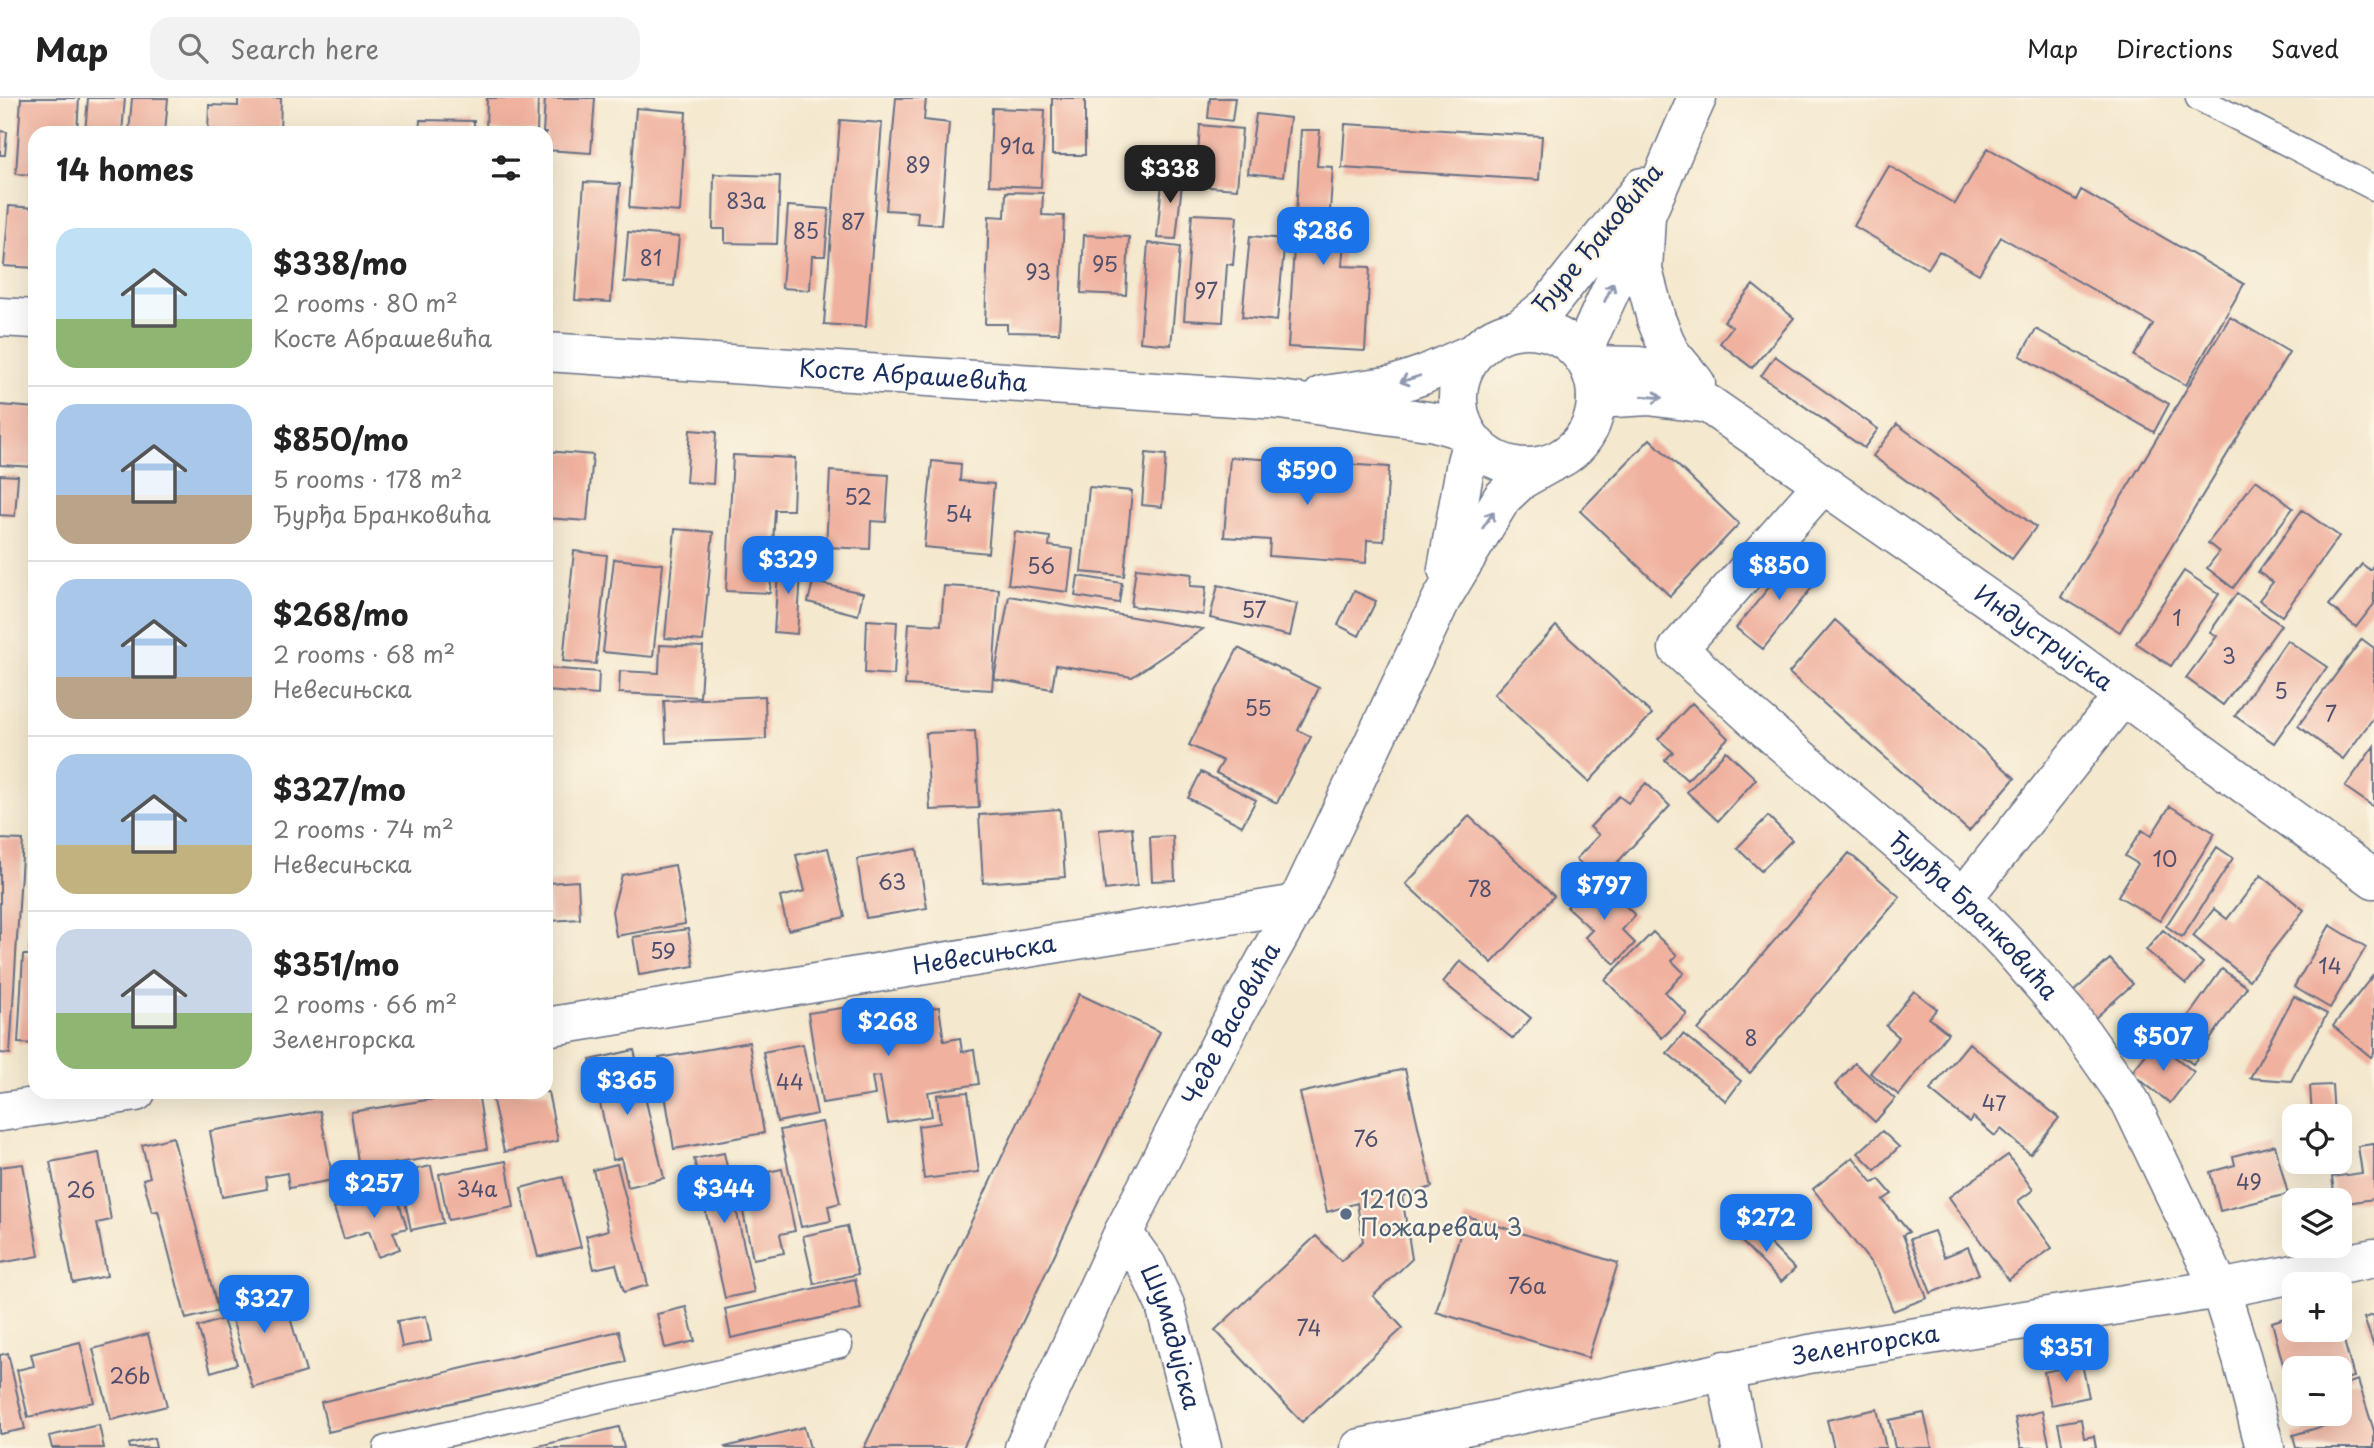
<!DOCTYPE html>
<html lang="en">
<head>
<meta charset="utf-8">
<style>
	body { margin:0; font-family:"Playpen Sans",sans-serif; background:#f2f2f2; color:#222; height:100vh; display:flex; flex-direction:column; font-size:26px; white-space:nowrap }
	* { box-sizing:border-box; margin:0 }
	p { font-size:23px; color:#767676 }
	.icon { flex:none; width:38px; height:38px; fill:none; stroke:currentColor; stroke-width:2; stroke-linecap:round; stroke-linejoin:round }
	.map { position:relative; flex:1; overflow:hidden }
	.details { position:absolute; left:28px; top:28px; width:525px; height:973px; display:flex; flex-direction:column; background:#fff; border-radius:21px; box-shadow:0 7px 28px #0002 }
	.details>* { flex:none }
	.buttons { position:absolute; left:2282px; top:1006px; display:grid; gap:14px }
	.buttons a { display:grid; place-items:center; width:70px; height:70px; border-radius:14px; background:#fff; box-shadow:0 7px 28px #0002; font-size:35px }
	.price { position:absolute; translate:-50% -60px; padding:0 16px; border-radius:14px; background:#1a73e8; color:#fff; font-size:23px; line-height:46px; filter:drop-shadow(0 2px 4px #0008) }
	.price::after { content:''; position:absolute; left:50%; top:42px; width:21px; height:16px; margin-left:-10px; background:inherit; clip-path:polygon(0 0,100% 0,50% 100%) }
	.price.active { background:#222; color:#fff }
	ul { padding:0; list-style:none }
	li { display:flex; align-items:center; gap:21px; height:175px; padding:0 28px }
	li+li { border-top:2px solid #e0e0e0 }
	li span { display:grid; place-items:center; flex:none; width:196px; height:140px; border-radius:21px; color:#555 }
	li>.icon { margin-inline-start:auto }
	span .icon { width:84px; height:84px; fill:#fffc; stroke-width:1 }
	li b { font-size:30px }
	h2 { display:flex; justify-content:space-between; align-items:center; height:84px; padding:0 28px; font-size:30px }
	header { display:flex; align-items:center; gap:42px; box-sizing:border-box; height:98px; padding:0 35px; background:#fff; border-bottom:2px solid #e0e0e0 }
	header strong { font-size:33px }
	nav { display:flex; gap:38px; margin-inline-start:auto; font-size:24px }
	.search { width:490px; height:63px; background:#f2f2f2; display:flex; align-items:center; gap:18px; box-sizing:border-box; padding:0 24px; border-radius:21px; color:#767676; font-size:26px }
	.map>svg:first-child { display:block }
	.building { fill:#f0b19f }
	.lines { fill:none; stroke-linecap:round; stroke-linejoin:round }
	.lane-casing { stroke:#677085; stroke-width:27 }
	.street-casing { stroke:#677085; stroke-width:41 }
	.secondary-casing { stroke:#677085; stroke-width:41 }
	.lane { stroke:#fff; stroke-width:24 }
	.street { stroke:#fff; stroke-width:38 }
	.secondary { stroke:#fff; stroke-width:38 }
	.oneway { stroke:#8d97ae }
	.service-dot { fill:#5c6f8a; stroke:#fcf5e5; stroke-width:2.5 }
	.labels { text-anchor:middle; stroke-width:5; stroke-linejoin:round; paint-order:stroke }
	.number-label { font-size:21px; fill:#50506e }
	.street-label { font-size:24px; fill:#1b2f5e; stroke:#fcf5e5 }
	.service-label { font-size:24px; fill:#4e5e75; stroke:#fcf5e5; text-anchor:start }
</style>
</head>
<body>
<header>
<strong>Map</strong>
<div class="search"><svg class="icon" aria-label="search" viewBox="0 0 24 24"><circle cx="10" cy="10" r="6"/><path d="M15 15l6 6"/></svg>Search here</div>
<nav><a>Map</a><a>Directions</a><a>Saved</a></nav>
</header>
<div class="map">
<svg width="2374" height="1350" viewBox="0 0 2374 1350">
	<rect width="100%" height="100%" fill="#fcf5e5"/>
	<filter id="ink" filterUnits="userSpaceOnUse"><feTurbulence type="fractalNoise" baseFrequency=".0143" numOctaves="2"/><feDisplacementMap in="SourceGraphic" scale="14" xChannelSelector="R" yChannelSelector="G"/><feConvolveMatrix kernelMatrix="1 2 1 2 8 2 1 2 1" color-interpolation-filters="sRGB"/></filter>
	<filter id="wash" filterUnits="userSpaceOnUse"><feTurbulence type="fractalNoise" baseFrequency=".00686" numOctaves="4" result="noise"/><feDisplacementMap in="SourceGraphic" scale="28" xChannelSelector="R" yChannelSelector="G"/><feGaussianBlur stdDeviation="1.57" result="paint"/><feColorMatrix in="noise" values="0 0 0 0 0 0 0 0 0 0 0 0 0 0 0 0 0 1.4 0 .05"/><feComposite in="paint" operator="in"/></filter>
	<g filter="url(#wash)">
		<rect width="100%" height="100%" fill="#f4e8ce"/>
		<g id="blocks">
			<path class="building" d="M21,0H79L77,35H35V77L16,76Z
				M88,0H125L122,35H85Z
				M132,0H168L165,35H129Z
				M238,0H281L280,35H208L209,7L238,8Z
				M487,0H538L537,34L486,32Z
				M545,0H595L591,55L546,52V35H543Z
				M896,0H926L924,22L949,25L941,127L917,125L918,114L886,112Z
				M1052,0H1085V57H1052Z
				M1210,0H1235L1232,23L1208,20Z
				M636,10L686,14L680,114L629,110Z
				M992,10L1045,12L1041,89L989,87Z
				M1256,16L1290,20L1283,79L1248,75Z
				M420,22L474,23V35H419Z
				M840,22L882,25L866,229L824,226Z
				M1345,26L1542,38L1539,82L1342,70Z
				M1200,27L1242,31L1237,91L1196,88Z
				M349,28L382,30V35H348Z
				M1301,32H1320L1317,68L1333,69L1328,142L1344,143L1342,168L1370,169L1365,253L1288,249Z
				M0,33L7,34L5,57H0Z
				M1988,50L2076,102L2081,92L2244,186L2186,287L2134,258L2153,226L2001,139L1979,176L1939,153L1928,171L1854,128L1889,68L1955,106Z
				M1163,73L1183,76L1176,141L1157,140Z
				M714,76L780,78L777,146L725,145V131H713Z
				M584,84L620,86L611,204L575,202Z
				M1006,94L1043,95L1042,117L1064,118L1059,235L1007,234V226H985L989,118L1005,119Z
				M9,108L35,110V170L4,168Z
				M788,108L829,111L825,158H812L810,192L782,190Z
				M1192,116L1237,118L1233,167L1227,166L1223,224L1184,222Z
				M628,134L679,139L674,188L624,184Z
				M1084,137L1129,139L1126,197L1081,195Z
				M1250,138L1285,141L1277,223L1242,219Z
				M1148,145L1180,149L1171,247L1140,244Z
				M1753,187L1794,220L1752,270L1720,245L1732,229L1724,223Z
				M2230,219L2289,254L2120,534L2061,499Z
				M2036,231L2169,306L2154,334L2020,258Z
				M1775,258L1878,331L1864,350L1761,278Z
				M0,307L35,310V369L0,367Z
				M1897,326L2036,429L2012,461L1873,358Z
				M690,332L716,334L713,386L686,384Z
				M1650,341L1739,426L1670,498L1580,413Z
				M546,353L593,357L587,423L546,420Z
				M1146,355L1166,357L1162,409L1142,407Z
				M733,357L795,360L793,412H775L770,495L726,493Z
				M1230,359L1389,369L1384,443L1367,442L1366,465L1269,458L1270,442L1224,439Z
				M932,363L961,366L960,383L994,386L988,455L924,449Z
				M830,373L889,377L886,424L871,423L870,451L826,449Z
				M0,377L18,378L15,418L0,417Z
				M2256,382L2293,410L2233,490L2207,470L2219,454L2208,445Z
				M1089,389L1132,393L1124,478L1081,474Z
				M2302,412L2339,438L2282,518L2259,502L2273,484L2258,474Z
				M675,431L713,434L703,543L665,540Z
				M1015,434L1050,439L1049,448L1073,451L1068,494L1008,486Z
				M574,453L607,457L596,566L563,563Z
				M1795,457L1821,478L1763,551L1736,530Z
				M779,460L802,462L797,536L774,534Z
				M614,461L663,466L653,559L603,554Z
				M2362,466L2370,472L2374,466V506L2356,529L2329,507Z
				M1136,470L1192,476L1190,488L1206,489L1203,517L1131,508Z
				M2184,473L2219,496L2171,568L2136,545Z
				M1078,478L1122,485L1119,505L1075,498Z
				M813,484L863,495L858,517L808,504Z
				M1218,487L1297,506L1290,538L1210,520Z
				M944,488L999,491L992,592L905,587L909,525L941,527Z
				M1354,493L1376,503L1359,538L1338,527Z
				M2237,495L2281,527L2223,607L2186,580L2217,538L2210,534Z
				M1009,498L1203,531L1132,579L1056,567L1052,591L994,581Z
				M867,522L897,524L894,577L865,575Z
				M1835,522L2015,680L1969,733L1789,575Z
				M1556,528L1652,616L1589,684L1494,596Z
				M2362,541L2374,550V619L2343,661L2298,628Z
				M2287,542L2327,569L2274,645L2235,618Z
				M660,547L703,549L700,599L619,595L620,573L659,575Z
				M1238,550L1319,590L1298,632L1311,639L1277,705L1216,675L1223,663L1189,647Z
				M546,570L599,574L598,597L546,593Z
				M765,598L766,641L666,645L664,603Z
				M1692,605L1728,640L1687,682L1665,662L1673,654L1658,641Z
				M975,633L979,710L930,712L926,635Z
				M2374,648V709L2345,689Z
				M1726,653L1756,681L1718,723L1687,694Z
				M1201,674L1256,702L1242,728L1188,700Z
				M1646,685L1670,708L1600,783L1576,761L1599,737L1590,729L1619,698L1628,705Z
				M2170,708L2215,735L2160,823L2118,798L2138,766L2125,758L2142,732L2151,738Z
				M1060,711L1065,779L983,785L979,717Z
				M1469,718L1554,798L1492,865L1406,786Z
				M1768,718L1792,742L1761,773L1737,750Z
				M1132,729L1137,788L1105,792L1099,732Z
				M1173,738L1175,782L1152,783L1150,739Z
				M0,741L23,742L10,956L0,955Z
				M2217,749L2233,760L2182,839L2166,828Z
				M828,750L845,819L788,832L780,799L805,793L796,757Z
				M917,751L927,810L866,820L857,761Z
				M1849,755L1900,799L1750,975L1698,932Z
				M675,767L685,826L616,838L612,813L622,777Z
				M2261,777L2304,812L2249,882L2193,838L2214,811L2227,821Z
				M578,783L580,821L550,823L548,785Z
				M1589,785L1606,801L1612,795L1635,817L1622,832L1635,845L1615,866L1585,839L1592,832L1567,809Z
				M33,805H35V852H29Z
				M2330,827L2366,849L2330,910L2294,889Z
				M688,831L694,868L639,877L633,839Z
				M2163,832L2203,865L2186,886L2146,852Z
				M1653,834L1677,857L1672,863L1684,875L1665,894L1687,916L1662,940L1605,882Z
				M23,857H35V946L18,945Z
				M2110,861L2133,886L2094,921L2072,895Z
				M1460,863L1531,920L1513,941L1443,884Z
				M2222,871L2247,889L2193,966L2167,948Z
				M2374,876V955L2371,959L2333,928Z
				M1914,893L1937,911L1929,920L1948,935L1899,997L1870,975L1899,939L1886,928Z
				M1079,896L1160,934L1004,1263L963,1350H864Z
				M2294,898L2327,916L2291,983L2250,980Z
				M882,904L884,917L939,909L944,943L960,940L962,954L974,952L979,986L928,994L932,1018L888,1025L880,978L872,979L875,997L822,1005L808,915Z
				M1683,936L1741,983L1726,1003L1667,955Z
				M749,944L764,1035L674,1051L659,960Z
				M2156,944L2194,974L2170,1005L2131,975Z
				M1969,945L2059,1020L2030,1056L2001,1031L1995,1038L1973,1019L1969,1024L1930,992Z
				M803,946L817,1016L777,1024L763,954Z
				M634,952L664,1080L628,1089L621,1060L613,1062L590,962Z
				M1855,965L1895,1001L1875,1024L1835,987Z
				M1405,971L1432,1089L1402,1098L1412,1161L1373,1198L1403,1230L1302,1324L1215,1232L1316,1138L1341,1163L1363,1143L1357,1105L1327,1114L1300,995Z
				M2332,987L2334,1018H2312L2310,988Z
				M478,994L487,1051L359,1071L351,1014Z
				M491,994H548L558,1043L504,1054Z
				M968,994L979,1074L924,1081L918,1028L940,1025L937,997Z
				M320,1013L333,1082L289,1090L287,1075L265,1079L267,1091L222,1099L210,1033Z
				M822,1024L840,1105L828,1108L831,1123L801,1129L780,1032Z
				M1882,1033L1899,1049L1875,1072L1858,1055Z
				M173,1039L218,1213L186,1221L158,1113L152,1114L143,1081L150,1079L142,1047Z
				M2374,1046V1101L2340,1106V1102H2335L2332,1079L2362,1075L2358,1048Z
				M2275,1047L2288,1096L2220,1113L2210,1074L2235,1067L2233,1058Z
				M99,1055L111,1122L97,1125L107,1178L73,1185L50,1064Z
				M724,1055L754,1194L725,1200L694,1061Z
				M2008,1057L2033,1092L2018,1103L2052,1150L2008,1182L1949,1099Z
				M1853,1059L1873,1085L1879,1081L1892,1096L1883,1102L1909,1134L1903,1137L1927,1200L1893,1213L1878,1174L1813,1091Z
				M506,1063L514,1109L448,1122L439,1076Z
				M23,1066L39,1158L0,1165V1069Z
				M617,1066L648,1187L624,1194L616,1166L594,1171L586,1138L608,1132L593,1072Z
				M431,1068L443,1125L411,1132L399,1075Z
				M782,1071L795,1133L780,1136L784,1155L753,1161L736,1081Z
				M563,1079L581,1149L538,1159L521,1090Z
				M394,1089L407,1130L393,1134L400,1151L378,1159L369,1133L344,1141L334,1110Z
				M1466,1118L1618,1165L1588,1260L1436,1214Z
				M1751,1127L1795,1171L1781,1184L1738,1140Z
				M847,1128L858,1176L814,1186L803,1138Z
				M1934,1133L1944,1159L1968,1149L1979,1176L1931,1195L1910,1141Z
				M855,1181L861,1211L731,1240L725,1211Z
				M254,1183L261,1205L284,1199L306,1274L253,1290L223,1192Z
				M686,1209L695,1243L665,1250L657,1216Z
				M2294,1217V1232H2341L2354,1279L2340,1282V1270H2294V1284L2288,1286L2272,1224Z
				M2374,1217V1249L2364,1220Z
				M426,1218L431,1243L402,1249L397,1223Z
				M223,1221L237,1266L211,1274L198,1229Z
				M619,1233L626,1264L328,1334L321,1304Z
				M148,1236L167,1308L111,1322L93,1251Z
				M80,1244L94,1304L28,1319L17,1272L34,1268L31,1256Z
				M8,1255L25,1331L0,1336V1257Z
				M2082,1266L2089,1299L2051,1307L2044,1274Z
				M2358,1282L2374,1333V1350H2296L2293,1337L2327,1327L2323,1316H2340V1288Z
				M1877,1311L1886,1350H1834L1827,1322Z
				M2042,1313L2050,1350H2021L2015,1320Z
				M1924,1315L1932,1350H1895L1889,1322Z
				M2081,1321L2084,1340L2094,1338L2096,1350H2063L2058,1325Z
				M99,1327L104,1350H52L49,1338Z
				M619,1329L624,1350H534V1349Z
				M804,1329L810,1350H726L725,1349Z
				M154,1340L156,1350H130L129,1346Z"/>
		</g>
	</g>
	<g filter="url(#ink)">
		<use href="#blocks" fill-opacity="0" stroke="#677085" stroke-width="2"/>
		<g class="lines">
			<g class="lane-casing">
				<path id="lane" d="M2198,0L2374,90
					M386,1350L840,1247"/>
			</g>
			<g class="street-casing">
				<g id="street">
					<path d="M1646,118L1643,172L1656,221L1669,253L1693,282"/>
					<path d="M0,219L35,221"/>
					<path id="s1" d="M546,254L1280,302L1435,324L1465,333"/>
					<path d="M1588,267L1639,268L1693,282L1696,286"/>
					<path d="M1323,297L1394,287L1423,277L1473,255"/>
					<path id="s2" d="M1596,301L1649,298L1708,306L2047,542L2374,781"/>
					<path id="s3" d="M1823,386L1678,551L1750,617L1963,800L2007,846L2073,922L2130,1003L2220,1191L2242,1261L2265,1350"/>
					<path d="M1963,800L2123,598"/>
					<path id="s4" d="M546,929L1297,806"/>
					<path d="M0,1014L136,994"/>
					<path id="s5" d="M1123,1135L1147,1168L1165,1207L1202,1350"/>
					<path d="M1725,1272L1741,1350"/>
					<path id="s6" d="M1360,1350L1809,1256L2220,1191L2374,1160"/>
				</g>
			</g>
			<g class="secondary-casing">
				<g id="secondary">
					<path d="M1520,230L1549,207L1642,89"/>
					<circle cx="1527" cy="300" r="69"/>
					<path d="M1582,257C1601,210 1624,165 1645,119C1663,80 1679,39 1697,0"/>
					<path d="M1447,471L1466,364L1472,343"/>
					<path id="s7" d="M1024,1350L1123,1135L1235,917L1297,806L1441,502L1502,400L1521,382L1551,365"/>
				</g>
			</g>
			<use href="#lane" class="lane"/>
			<use href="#street" class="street"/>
			<use href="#secondary" class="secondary"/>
		</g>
		<defs><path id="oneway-shaft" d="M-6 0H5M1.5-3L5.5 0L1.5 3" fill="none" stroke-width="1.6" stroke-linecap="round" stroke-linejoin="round" transform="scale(1.75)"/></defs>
		<g class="oneway">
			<use href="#oneway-shaft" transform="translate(1609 194) rotate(-65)"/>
			<use href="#oneway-shaft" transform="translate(1410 281) rotate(162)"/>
			<use href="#oneway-shaft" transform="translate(1652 299) rotate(4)"/>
			<use href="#oneway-shaft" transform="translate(1488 422) rotate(-57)"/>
		</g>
	</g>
	<circle class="service-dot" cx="1346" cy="1116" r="7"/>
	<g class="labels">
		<g class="number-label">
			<text x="1017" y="56">91a</text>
			<text x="918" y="75">89</text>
			<text x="746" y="111">83a</text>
			<text x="853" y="132">87</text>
			<text x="806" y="141">85</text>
			<text x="651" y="168">81</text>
			<text x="1105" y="174">95</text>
			<text x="1038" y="182">93</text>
			<text x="1206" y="201">97</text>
			<text x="858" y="407">52</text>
			<text x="959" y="424">54</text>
			<text x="1041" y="476">56</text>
			<text x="1254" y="520">57</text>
			<text x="2177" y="528">1</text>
			<text x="2229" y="566">3</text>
			<text x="2281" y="601">5</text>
			<text x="1258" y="618">55</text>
			<text x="2331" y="624">7</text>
			<text x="2165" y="769">10</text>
			<text x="892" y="792">63</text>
			<text x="1480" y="799">78</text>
			<text x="663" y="861">59</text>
			<text x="2330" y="876">14</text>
			<text x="1751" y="948">8</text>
			<text x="790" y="992">44</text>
			<text x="1994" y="1013">47</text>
			<text x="1366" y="1049">76</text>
			<text x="2249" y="1092">49</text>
			<text x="477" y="1099">34a</text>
			<text x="81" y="1100">26</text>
			<text x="1527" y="1196">76a</text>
			<text x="1309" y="1238">74</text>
			<text x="130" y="1286">26b</text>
		</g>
		<g class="street-label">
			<text transform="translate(1598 141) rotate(-50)" y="8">Ђуре Ђаковића</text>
			<text dy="8" stroke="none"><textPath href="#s1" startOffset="368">Косте Абрашевића</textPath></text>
			<text dy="8" stroke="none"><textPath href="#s2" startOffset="522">Индустријска</textPath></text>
			<text dy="8" stroke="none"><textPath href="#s3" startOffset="618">Ђурђа Бранковића</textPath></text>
			<text dy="8" stroke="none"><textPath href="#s4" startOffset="444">Невесињска</textPath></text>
			<text dy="8" stroke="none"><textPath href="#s7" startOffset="472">Чеде Васовића</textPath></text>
			<text dy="8" stroke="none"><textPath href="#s5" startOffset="116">Шумадијска</textPath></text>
			<text dy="8" stroke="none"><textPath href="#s6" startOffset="516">Зеленгорска</textPath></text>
		</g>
		<g class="service-label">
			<text x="1360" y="1110">12103<tspan x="1360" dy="28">Пожаревац 3</tspan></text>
		</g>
	</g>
</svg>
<div class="buttons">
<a><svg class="icon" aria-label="locate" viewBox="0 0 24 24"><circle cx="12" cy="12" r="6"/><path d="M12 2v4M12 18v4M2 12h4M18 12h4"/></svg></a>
<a><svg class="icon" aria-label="layers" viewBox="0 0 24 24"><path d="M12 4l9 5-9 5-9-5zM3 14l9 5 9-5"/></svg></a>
<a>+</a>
<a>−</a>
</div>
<b class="price active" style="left:1170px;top:107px">$338</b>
<b class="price" style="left:1323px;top:169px">$286</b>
<b class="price" style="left:1307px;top:409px">$590</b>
<b class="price" style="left:788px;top:498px">$329</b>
<b class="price" style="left:1779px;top:504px">$850</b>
<b class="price" style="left:1604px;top:824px">$797</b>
<b class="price" style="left:888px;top:960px">$268</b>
<b class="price" style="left:2163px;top:975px">$507</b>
<b class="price" style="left:627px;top:1019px">$365</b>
<b class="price" style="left:374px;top:1122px">$257</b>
<b class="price" style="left:724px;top:1127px">$344</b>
<b class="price" style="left:1766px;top:1156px">$272</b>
<b class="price" style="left:264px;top:1237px">$327</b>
<b class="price" style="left:2066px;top:1286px">$351</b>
<section class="details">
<h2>14 homes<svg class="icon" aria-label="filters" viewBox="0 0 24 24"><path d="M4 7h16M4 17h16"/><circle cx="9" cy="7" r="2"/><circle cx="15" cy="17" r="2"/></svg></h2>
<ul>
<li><span style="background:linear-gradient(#bfe0f5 65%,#8fb573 0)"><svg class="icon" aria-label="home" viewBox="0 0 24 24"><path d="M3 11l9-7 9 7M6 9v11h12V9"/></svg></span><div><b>$338/mo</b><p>2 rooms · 80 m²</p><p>Косте Абрашевића</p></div></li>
<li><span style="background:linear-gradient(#a9c7e8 65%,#b9a48a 0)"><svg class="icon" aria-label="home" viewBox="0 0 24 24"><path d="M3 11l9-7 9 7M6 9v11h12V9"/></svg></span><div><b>$850/mo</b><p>5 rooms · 178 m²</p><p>Ђурђа Бранковића</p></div></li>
<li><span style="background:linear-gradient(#a9c7e8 70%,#b9a48a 0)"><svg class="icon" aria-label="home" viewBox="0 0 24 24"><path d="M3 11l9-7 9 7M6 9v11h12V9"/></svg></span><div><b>$268/mo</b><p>2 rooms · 68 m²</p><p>Невесињска</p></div></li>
<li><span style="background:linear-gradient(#a9c7e8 65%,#c2b280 0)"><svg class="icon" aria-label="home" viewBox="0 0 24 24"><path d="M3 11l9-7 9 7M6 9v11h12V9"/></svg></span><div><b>$327/mo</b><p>2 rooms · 74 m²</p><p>Невесињска</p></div></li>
<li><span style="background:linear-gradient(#c9d6e8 60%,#8fb573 0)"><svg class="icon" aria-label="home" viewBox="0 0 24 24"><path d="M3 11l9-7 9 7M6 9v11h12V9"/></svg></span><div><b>$351/mo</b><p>2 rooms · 66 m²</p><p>Зеленгорска</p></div></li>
</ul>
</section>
</div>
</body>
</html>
